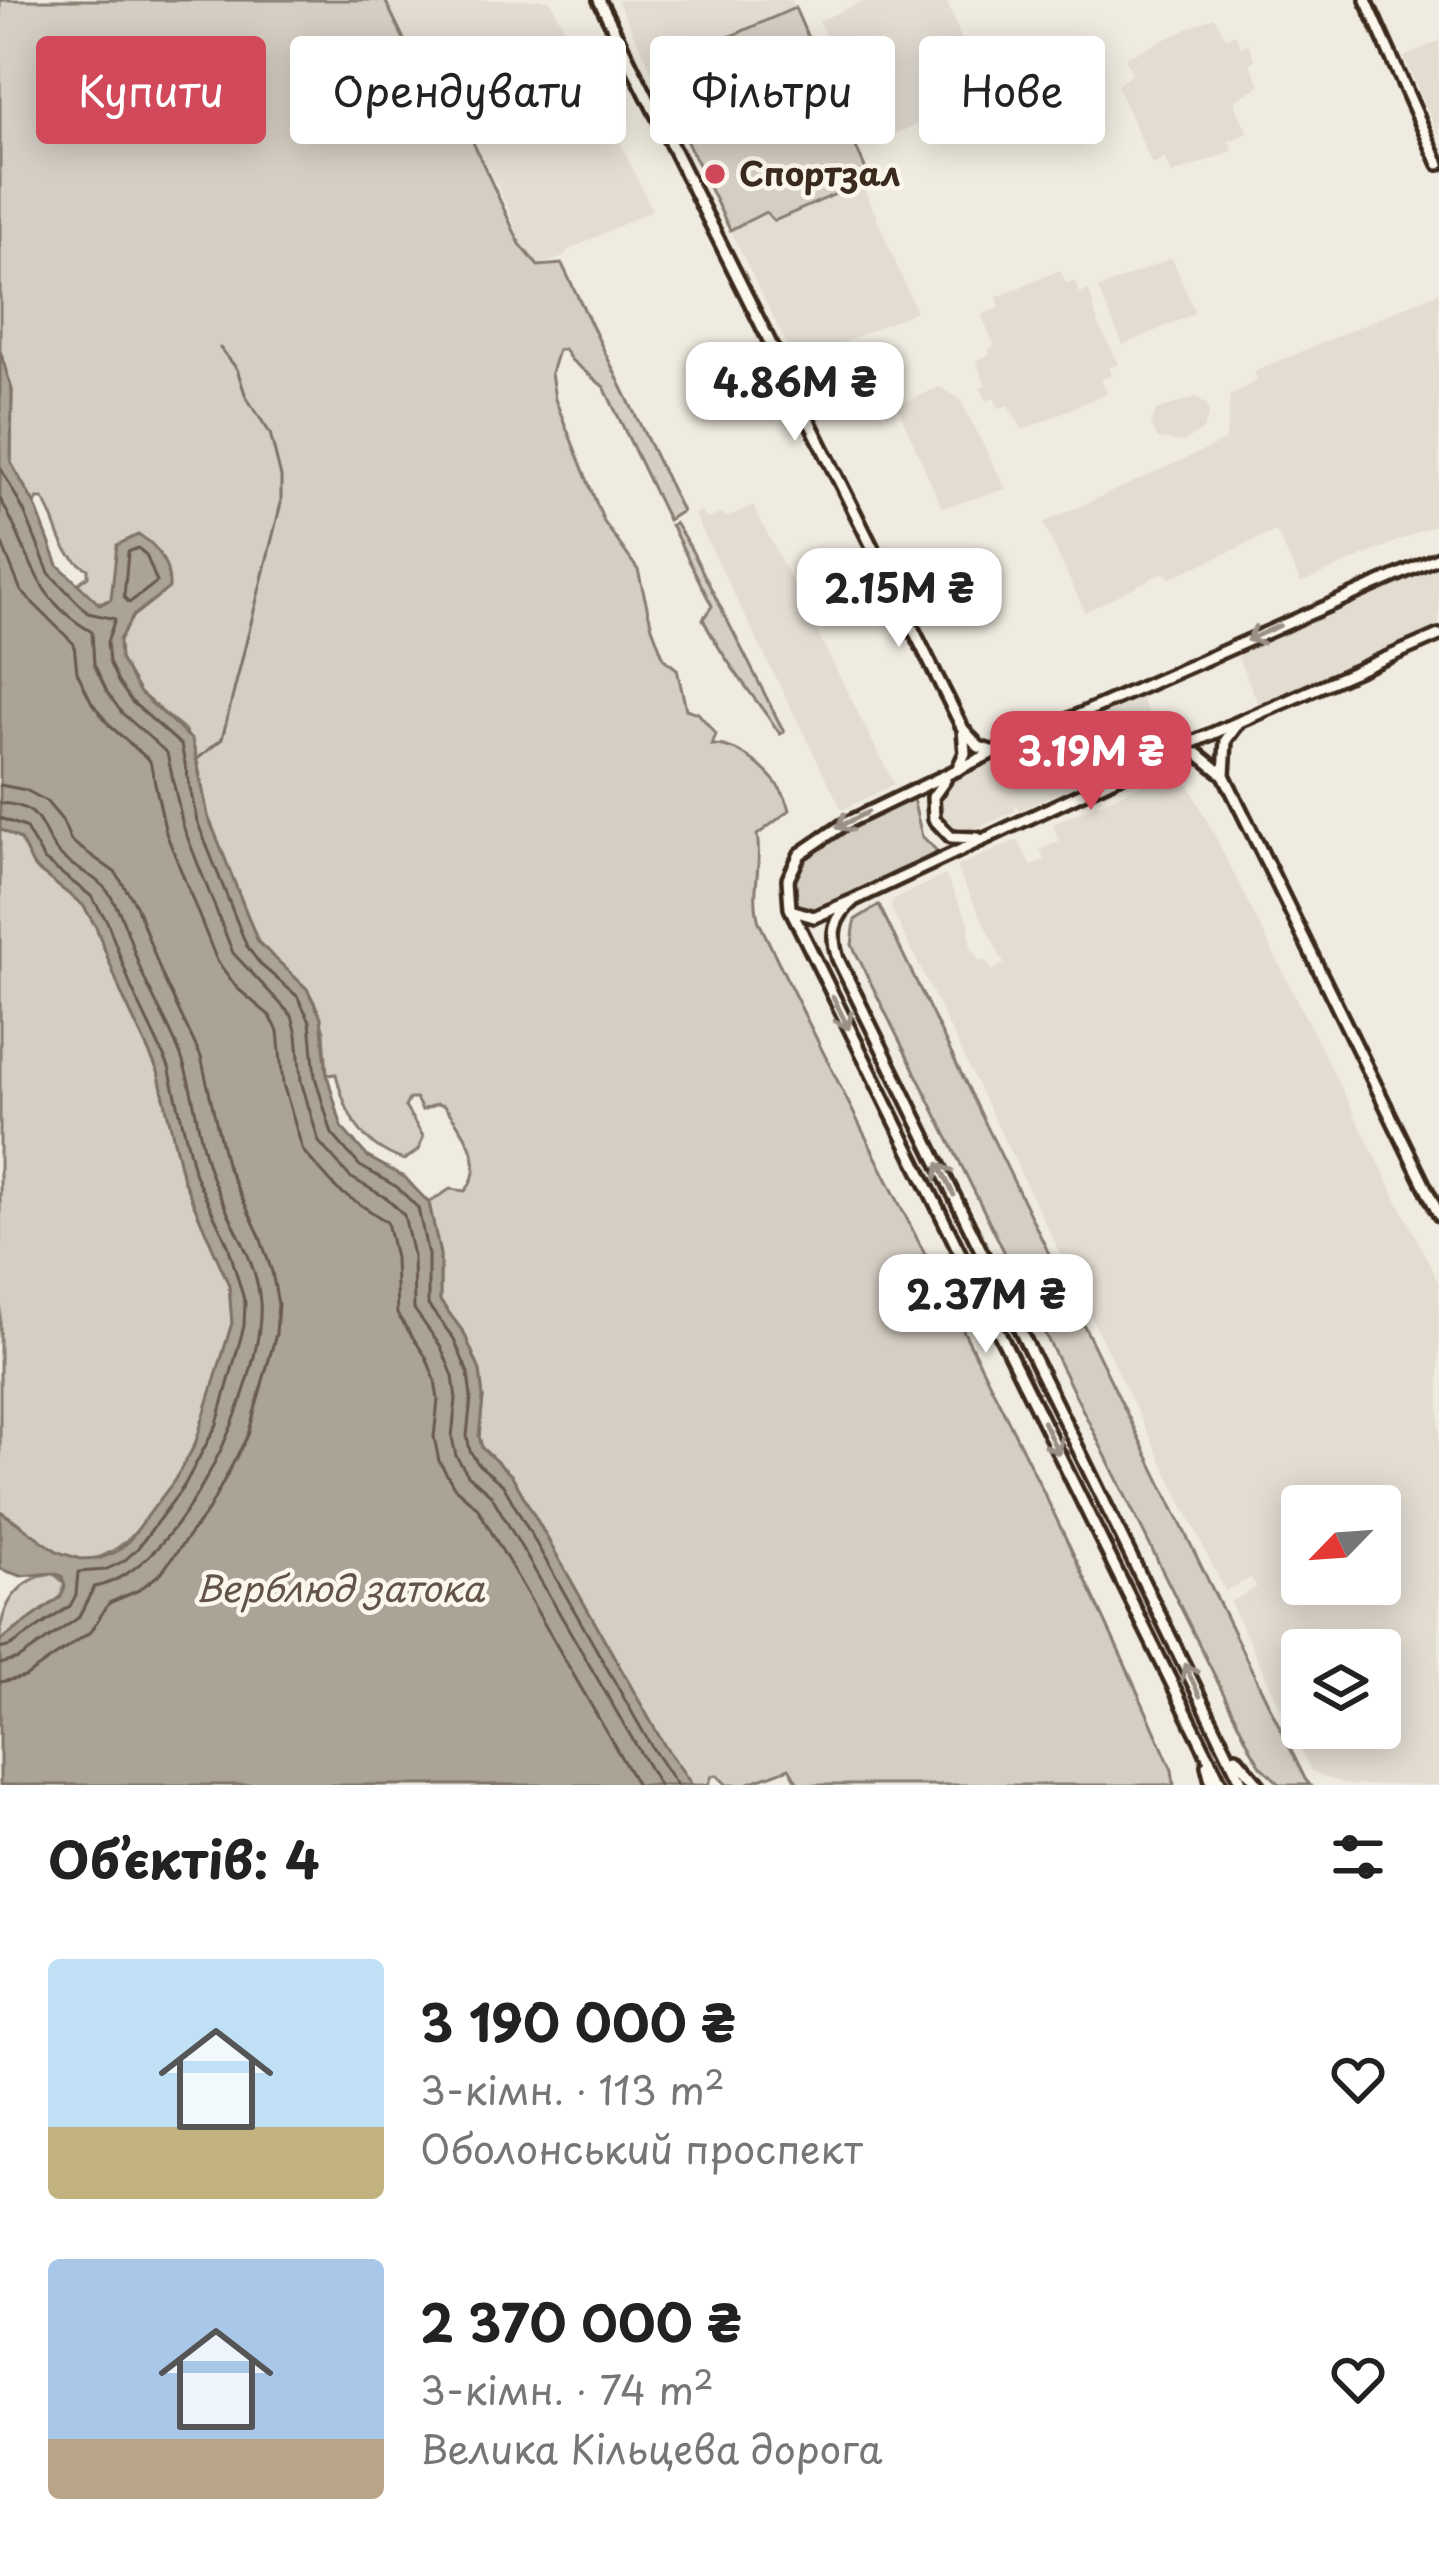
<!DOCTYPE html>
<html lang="uk">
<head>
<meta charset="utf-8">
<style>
	body { margin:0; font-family:"Playpen Sans",sans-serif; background:#f2f2f2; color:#222; height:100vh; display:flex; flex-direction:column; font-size:45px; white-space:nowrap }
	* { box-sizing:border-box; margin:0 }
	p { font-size:39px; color:#767676 }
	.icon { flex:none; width:66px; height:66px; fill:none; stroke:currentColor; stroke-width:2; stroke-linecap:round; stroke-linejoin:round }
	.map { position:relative; height:1785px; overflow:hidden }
	.details { display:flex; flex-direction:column; background:#fff; flex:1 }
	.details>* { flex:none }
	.top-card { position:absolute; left:36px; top:36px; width:1368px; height:108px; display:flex; gap:24px }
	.needle { width:78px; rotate:245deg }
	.buttons { position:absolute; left:1281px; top:1485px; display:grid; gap:24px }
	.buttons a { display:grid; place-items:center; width:120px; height:120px; border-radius:12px; background:#fff; box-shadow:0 6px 30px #0003; font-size:60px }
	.price { position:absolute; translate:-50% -102px; padding:0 27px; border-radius:24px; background:#fff; color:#222; font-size:39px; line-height:78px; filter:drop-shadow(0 3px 6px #0008) }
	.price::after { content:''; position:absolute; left:50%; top:72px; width:36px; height:27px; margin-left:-18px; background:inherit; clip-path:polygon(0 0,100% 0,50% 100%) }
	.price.selected { background:#d1495b; color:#fff }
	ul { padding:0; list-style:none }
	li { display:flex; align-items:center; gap:36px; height:300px; padding:0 48px }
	li span { display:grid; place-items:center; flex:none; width:336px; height:240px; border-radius:12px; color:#555 }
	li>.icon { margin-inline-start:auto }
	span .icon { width:144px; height:144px; fill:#fffc; stroke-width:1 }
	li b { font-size:51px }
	h2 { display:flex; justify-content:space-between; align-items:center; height:144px; padding:0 48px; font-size:51px }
	.chip { padding:0 42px; border-radius:12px; background:#fff; box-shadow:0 6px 30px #0003; font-size:42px; line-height:108px }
	.chip.selected { background:#d1495b; color:#fff }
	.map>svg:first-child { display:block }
	.built { fill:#e2dcd1; fill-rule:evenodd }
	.green { fill:#d5cec3; stroke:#887c70; stroke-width:3 }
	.water { fill:#aca397; stroke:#7f7367; stroke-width:3 }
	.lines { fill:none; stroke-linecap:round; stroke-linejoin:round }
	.shore { stroke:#685a4e; stroke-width:3 }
	.stream { stroke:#7f7367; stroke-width:3 }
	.tertiary-casing { stroke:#3b2a1e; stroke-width:18 }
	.secondary-casing { stroke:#3b2a1e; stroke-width:18 }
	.tertiary { stroke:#fbf7ec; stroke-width:9 }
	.secondary { stroke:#fbf7ec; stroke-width:9 }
	.oneway { stroke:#9b9085 }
	.poi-dot { fill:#d1495b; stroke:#fbf7ec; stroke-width:4.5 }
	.labels { text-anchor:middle; stroke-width:9; stroke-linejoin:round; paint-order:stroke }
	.poi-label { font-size:33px; font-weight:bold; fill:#3b2a1e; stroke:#fbf7ec; text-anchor:start }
	.water-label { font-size:36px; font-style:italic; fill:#635448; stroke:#fbf7ec }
</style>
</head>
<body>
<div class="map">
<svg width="1439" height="1785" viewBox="0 0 1439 1785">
	<rect width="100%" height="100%" fill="#f0ebe0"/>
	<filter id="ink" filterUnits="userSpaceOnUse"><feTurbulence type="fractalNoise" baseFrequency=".00833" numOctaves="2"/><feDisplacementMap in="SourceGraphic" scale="24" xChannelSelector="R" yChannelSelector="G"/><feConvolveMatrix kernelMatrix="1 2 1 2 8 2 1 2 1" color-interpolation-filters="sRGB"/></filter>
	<g filter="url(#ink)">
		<path class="built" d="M386,0H550L590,79L603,73L622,111L609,118L652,210L567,251L562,258L538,265L521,243L509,210L461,114L435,102Z
			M617,0H791L795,8L697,51L707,78L676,93L671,82L660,87Z
			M866,0H946L965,47L950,54L951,61L947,63L961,96L946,103L948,112L887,137L879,123L868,126L863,115L852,119L847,107L854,102L819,21Z
			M1214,17L1226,38L1235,34L1241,47L1248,44L1255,59L1250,63L1260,85L1234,102L1248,133L1229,141L1233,151L1172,174L1165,159L1152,165L1117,86L1132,73L1125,57Z
			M1439,41V136L1404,57Z
			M862,183L916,311L796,363L730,230L767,212L774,221Z
			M1172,258L1195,313L1123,345L1098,289Z
			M1060,270L1066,283L1074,281L1080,294L1089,290L1098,324L1119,364L1109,368L1112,375L1101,380L1107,393L1023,430L1008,405L999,408L994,398L986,401L981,388L986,385L976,361L990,354L989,349L995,346L981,315L1000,307L997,297Z
			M1439,292V523L1301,583L1276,531L1170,578L1164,572L1085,612L1043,523L1226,440L1230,396L1257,380L1254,372Z
			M939,387L960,399L1006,489L942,508L897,406Z
			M1196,397L1207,405L1209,413L1203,430L1183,442L1158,439L1151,425L1157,410Z
			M753,505L894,784L842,810L694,514L700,511L707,519L723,513L726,518Z
			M1439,566V625L1259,705L1237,656Z
			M1141,697L1164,746L1020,810L1016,805L1015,811L969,832L955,834L940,823L934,804L946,784Z
			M1177,769L1182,771L1439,1283V1785H1345L1311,1771L1230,1602L1257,1587L1251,1578L1225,1591L891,908L893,900L945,875L969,923L970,944L979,960L986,961L992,971L1004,964L956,867L1018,840L1031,866L1044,860L1040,850L1059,841L1053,824ZM1302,1506H1380V1584H1302ZM1302,1650H1380V1728H1302Z"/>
		<path class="green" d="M0,0H385L434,102L460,114L520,244L538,266L562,264L682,511L668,520L604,387L571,360L564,349L558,350L551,373L555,399L604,522L638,570L652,627L664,659L677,669L686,709L698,713L716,734L712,745C742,743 783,781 790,810L757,835C763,864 750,892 759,922C896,1205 1047,1481 1172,1770L1174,1785H799L789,1768L744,1785H727L717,1775L712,1776L708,1785H692L664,1745L512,1476L482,1448L479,1436L483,1398L480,1371L464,1333L440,1301V1255L429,1203L450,1189L465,1191C489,1164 462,1128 444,1106L437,1104L422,1110L416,1099H409L405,1107L423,1136L419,1150L404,1160C360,1145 346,1115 336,1074L327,1075L324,1031L315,1004L307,989L258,942L208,816L195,750L185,731L140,693L129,678L120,659L111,600L95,603L76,585L88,576V569C54,550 62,527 43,499H37L35,505L11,463L12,390L0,351Z
			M795,8L870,179L774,221L766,212L730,230L660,87L671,82L677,93L706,79L697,51Z
			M675,523L689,545L784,732L780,734C754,696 723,660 703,619L712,606L671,525Z
			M912,795L922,836L940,854L899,870L819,911L798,908C773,849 872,816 912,795Z
			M0,829L20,839L34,867L83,905L96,927L122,995L158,1071L183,1179L229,1285L232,1323C223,1356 216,1390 204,1422C189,1464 131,1567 79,1559C48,1554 27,1525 0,1511Z
			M879,905L1305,1779L1310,1785H1281L1261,1766L1252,1751L852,945L855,920Z
			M53,1573L65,1583L61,1597L0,1641C0,1606 18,1579 53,1573Z"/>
		<path class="water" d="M0,351L12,390L11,463L35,505L58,565L100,605L111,599L117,545L138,535C158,544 170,566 169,588L133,616L119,640L120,659L140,693L192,740L208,816L258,942L307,989L321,1017L327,1075L342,1128L368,1157L404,1177L429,1203L440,1255V1301L464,1333L480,1371L483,1398L479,1436L482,1448L512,1476L664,1745L692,1785H0V1641L61,1597L65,1587L62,1576L53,1573L21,1576L0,1569V1511L58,1552L80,1559L101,1558L116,1552L128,1542L174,1481L195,1445L232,1323L229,1285L183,1179L158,1071L122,995L96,927L83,905L34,867L20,839L0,829Z"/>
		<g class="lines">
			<path class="shore" d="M0,467L24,511L49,573L88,613L115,619L107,642L109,662L118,682L131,701L181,745L197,821L247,947L261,965L297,996L310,1021L315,1077L332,1134L360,1166L397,1187L418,1208L428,1255V1305L454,1339L468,1373L471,1398L467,1436L470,1451L479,1465L503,1485L654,1751L677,1785
				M0,499C33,554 29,596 92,632L94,664L107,692L122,713L167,753L183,826L233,953L292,1016L297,1034L301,1081L319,1142L350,1177L388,1199L404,1215L413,1256L414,1309L441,1347L453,1376L456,1399L452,1437L456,1456L468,1475L491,1495L659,1785
				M0,539L21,591L74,644L77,672L92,703L110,726L150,761L166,833L217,961L237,988L270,1016L278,1031L283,1084L303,1151L338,1190L387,1222L395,1258L397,1314L426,1357L435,1380L438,1400L434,1437L439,1461L454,1487L477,1507L637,1785
				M138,548L146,555L157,582L129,603L124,597L128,552Z
				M0,785L26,790L46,801L62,820L71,841L116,873L136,905L162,975L201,1057L226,1164L259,1234L272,1272L278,1304L276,1334L248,1435L209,1509L161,1573L139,1590L109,1603L90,1632L25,1677L0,1682
				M0,803C46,806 37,828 58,853C72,869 95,874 108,892C124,915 130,942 140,968C152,999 171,1027 182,1059C195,1094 197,1131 208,1166C222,1212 256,1252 260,1302C265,1382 180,1573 94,1587L78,1618L19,1659L0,1664
				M0,818L25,827L44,860L91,896L107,921L132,989L169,1067L195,1175L228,1245L245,1303L244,1326L217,1424L184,1486L137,1549L124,1561L105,1570L78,1572L76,1595L70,1606L11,1646L0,1649"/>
			<path class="stream" d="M196,760L222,739L281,503V477L270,433L246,397L237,369L220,348"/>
			<g class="tertiary-casing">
				<path id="tertiary" d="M599,0L963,729L979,747L994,752
					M1175,751L1198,754L1224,775L1439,1215
					M957,770L965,753L963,729
					M1224,775L1226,740L1237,725"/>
			</g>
			<g class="secondary-casing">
				<path id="secondary" d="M1366,0L1439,164
					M945,780L933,797L934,819L951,837L978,838
					M854,900C833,918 830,934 838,959L1243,1785
					M794,911L814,917L854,900L1170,752L1439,635
					M1236,1757L1259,1785
					M1207,1765L1212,1785
					M1222,1785L790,908L788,879L800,854L844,824L994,752L1439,557"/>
			</g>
			<use href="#tertiary" class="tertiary"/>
			<use href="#secondary" class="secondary"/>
		</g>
		<defs><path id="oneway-shaft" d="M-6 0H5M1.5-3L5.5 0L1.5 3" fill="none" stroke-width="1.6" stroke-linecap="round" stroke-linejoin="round" transform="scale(3)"/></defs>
		<g class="oneway">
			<use href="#oneway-shaft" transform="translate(1263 633) rotate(156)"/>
			<use href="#oneway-shaft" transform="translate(852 820) rotate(153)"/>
			<use href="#oneway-shaft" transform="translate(841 1013) rotate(64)"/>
			<use href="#oneway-shaft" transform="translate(946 1179) rotate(-116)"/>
			<use href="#oneway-shaft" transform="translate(1051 1438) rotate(64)"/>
			<use href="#oneway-shaft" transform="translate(1192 1680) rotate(-116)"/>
		</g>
	</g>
	<circle class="poi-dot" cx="715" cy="174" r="12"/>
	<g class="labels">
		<g class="poi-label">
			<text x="739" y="186">Спортзал</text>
		</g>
		<g class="water-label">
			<text x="340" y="1602">Верблюд затока</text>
		</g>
	</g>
</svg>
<div class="buttons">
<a><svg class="needle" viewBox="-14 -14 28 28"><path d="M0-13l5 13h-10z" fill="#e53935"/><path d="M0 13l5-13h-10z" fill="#767676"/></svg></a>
<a><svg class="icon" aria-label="layers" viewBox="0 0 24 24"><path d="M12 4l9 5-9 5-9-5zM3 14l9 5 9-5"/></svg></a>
</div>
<b class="price" style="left:795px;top:444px">4.86M ₴</b>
<b class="price" style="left:899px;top:650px">2.15M ₴</b>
<b class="price selected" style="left:1091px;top:813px">3.19M ₴</b>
<b class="price" style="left:986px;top:1356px">2.37M ₴</b>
<div class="top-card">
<a class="chip selected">Купити</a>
<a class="chip">Орендувати</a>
<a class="chip">Фільтри</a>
<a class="chip">Нове</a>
</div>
</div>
<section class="details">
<h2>Об’єктів: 4<svg class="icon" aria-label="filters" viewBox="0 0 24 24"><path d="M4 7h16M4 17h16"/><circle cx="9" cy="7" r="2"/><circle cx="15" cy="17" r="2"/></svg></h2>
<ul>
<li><span style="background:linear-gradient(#bfe0f5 70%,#c2b280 0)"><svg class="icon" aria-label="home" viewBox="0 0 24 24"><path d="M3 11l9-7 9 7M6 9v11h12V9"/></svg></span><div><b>3 190 000 ₴</b><p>3-кімн. · 113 m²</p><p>Оболонський проспект</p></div><svg class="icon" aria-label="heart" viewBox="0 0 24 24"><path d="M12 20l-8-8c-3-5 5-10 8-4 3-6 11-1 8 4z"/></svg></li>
<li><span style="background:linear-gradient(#a9c7e8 75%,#b9a48a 0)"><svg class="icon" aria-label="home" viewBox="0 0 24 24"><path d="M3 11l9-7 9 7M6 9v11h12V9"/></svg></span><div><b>2 370 000 ₴</b><p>3-кімн. · 74 m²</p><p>Велика Кільцева дорога</p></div><svg class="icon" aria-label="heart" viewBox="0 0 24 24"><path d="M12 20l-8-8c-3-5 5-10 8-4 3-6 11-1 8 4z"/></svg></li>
</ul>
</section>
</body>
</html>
